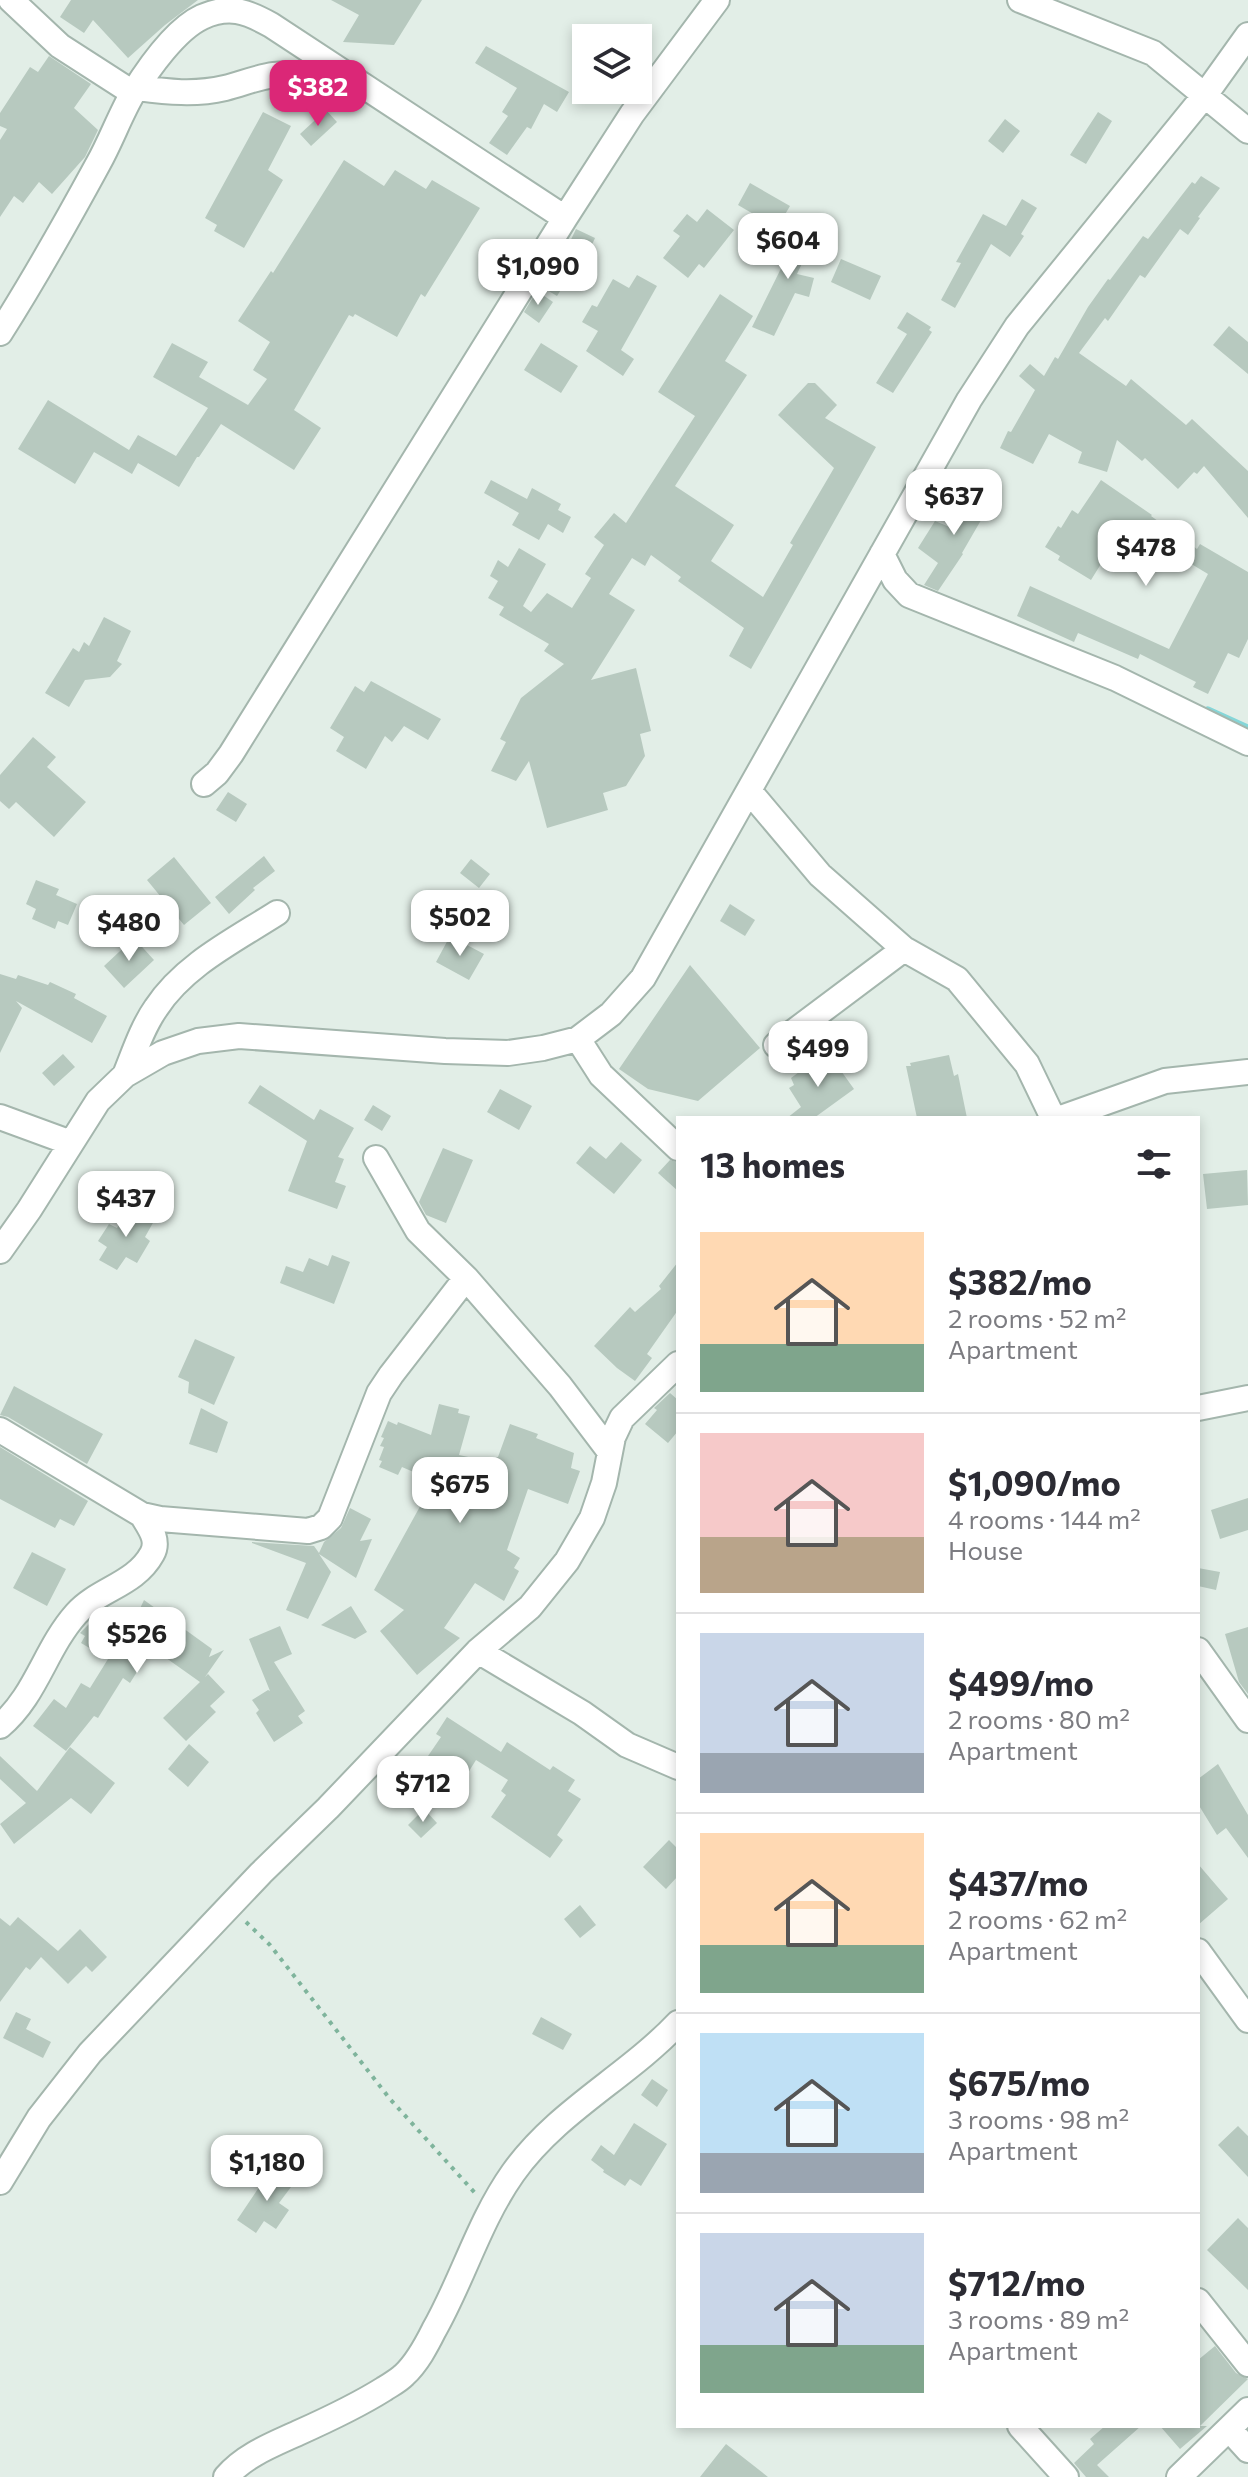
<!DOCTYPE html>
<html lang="en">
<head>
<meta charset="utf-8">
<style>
	body { margin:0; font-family:Commissioner,sans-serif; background:#f7f7f7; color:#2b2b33; height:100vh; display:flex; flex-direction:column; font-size:30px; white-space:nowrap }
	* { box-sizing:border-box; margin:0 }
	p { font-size:26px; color:#7c7c81 }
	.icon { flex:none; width:44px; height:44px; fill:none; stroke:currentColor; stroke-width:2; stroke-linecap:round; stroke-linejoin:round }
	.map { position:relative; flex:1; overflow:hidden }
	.panel { position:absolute; left:676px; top:1116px; width:524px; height:1312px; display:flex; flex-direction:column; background:#fff; border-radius:0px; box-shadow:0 4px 12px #0003 }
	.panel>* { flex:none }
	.controls { position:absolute; left:572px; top:24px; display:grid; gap:16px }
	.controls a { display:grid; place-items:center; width:80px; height:80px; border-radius:0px; background:#fff; box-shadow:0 4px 12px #0003; font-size:40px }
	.price { position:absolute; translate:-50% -68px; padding:0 18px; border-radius:16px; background:#fff; color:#222; font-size:26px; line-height:52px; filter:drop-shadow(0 2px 4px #0008) }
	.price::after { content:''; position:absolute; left:50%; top:48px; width:24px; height:18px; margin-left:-12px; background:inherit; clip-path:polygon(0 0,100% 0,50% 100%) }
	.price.on { background:#db2777; color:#fff }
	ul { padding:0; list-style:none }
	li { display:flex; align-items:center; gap:24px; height:200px; padding:0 24px }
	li+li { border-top:2px solid #e1e1e2 }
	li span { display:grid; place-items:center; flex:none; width:224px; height:160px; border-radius:0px; color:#555 }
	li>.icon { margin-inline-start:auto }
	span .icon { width:96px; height:96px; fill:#fffc; stroke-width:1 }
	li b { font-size:34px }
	h2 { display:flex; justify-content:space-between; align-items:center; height:96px; padding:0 24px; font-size:34px }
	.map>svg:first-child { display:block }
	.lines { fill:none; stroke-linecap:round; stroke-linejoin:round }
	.stream { stroke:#85d6d8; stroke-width:7 }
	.building { fill:#b7c9bf }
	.minor-casing { stroke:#a4b6ad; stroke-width:28 }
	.path { stroke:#7fb49c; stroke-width:4; stroke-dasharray:4 6; stroke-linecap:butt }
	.minor { stroke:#fff; stroke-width:24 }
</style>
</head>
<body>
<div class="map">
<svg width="1248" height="2477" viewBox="0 0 1248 2477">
	<rect width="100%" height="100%" fill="#e2eee7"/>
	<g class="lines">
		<path class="stream" d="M1208,710L1248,728"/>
	</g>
	<path class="building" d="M71,0H198L165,25L128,58L93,20L84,33L60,17Z
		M331,0H422L394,45L343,42L359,15Z
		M486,46L569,92L557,112L544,104L531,129L527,127L507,155L489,143L508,116L502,112L517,88L475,63Z
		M49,56L91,84L74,108L98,130L85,157L52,194L39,182L23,203L14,196L0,217V140L7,129L0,126V113L30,67L38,72Z
		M326,110L337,122L311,146L300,134Z
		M263,112L291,126L268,170L283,180L244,248L214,231L217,225L205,218Z
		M1098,112L1112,121L1086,164L1070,155Z
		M1005,119L1020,131L1003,153L988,141Z
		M344,160L384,186L395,170L426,189L432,180L480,208L425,297L421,294L397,337L355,314L353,317L349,315L294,410L321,428L294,470L221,424L199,457H197L179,487L138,463L132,474L94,452L75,484L18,449L48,400L129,450L138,435L176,456L208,408L153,377L172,343L208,362L199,377L248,405L267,379L253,370L270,342L238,321L271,271L273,273Z
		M1201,176L1220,188L1198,217L1200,218L1188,235L1180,229L1145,278L1140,275L1108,321L1105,318L1079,353L1126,386L1131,379L1186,425L1192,419L1248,471V518L1204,466L1197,474L1194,472L1178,489L1145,458L1142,461L1117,440L1107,472L1078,463L1082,452L1049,434L1033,464L1000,448L1008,431L1011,432L1035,390L1019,376L1030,364L1044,376L1055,357L1058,359L1088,307L1108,279L1110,280L1143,236L1148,239L1192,182L1195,184Z
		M750,183L790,206L777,228L738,205Z
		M1022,199L1037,208L1021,234L1024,236L1010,257L991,244L955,308L941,300L961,263L956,262L983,214L1006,226Z
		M707,209L734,230L704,268L699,264L688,278L663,258L680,236L673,231L687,214L697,222Z
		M807,216L821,223L797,274L814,278L809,297L795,293L774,336L752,327Z
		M576,229L595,238L584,263L579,261L557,296L547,290Z
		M841,259L881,276L870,300L831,282Z
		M637,275L657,286L621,350L634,359L623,376L586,351L598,331L582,322L592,305L597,307L613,279L629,288Z
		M537,291L553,302L539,323L524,312Z
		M720,294L753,316L725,361L747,375L675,486L734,525L711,561L763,597L793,545L790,543L834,468L778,415L808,383H815L837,405L825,418L876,447L751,669L729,656L744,628L678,581L681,577L651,555L645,566L632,558L609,594L635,610L591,680L636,668L651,731L640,734L645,756L626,786L603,793L608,810L547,828L529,761L516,781L491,771L506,742L500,739L521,698L564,664L544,651L549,644L499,615L504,607L488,598L498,581L490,576L498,560L508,567L519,548L546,564L523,606L531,612L547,593L572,608L591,578L585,574L604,545L594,537L614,513L626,523L695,416L658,392Z
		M907,312L931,327L929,330L932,332L893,393L876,383L907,334L897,328Z
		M1229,326L1248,342V374L1213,345Z
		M541,343L578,366L561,393L524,370Z
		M491,480L527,499L532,488L561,504L558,510L571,517L563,533L548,524L539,540L512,525L519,513L484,493Z
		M1101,480L1152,515L1151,516L1197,549L1200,544L1248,572V639L1239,658L1228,653L1208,694L1193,687L1196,682L1140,654L1138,659L1078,633L1074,642L1017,616L1030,586L1169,649L1208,574L1178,556L1171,565L1159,556L1145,577L1109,551L1091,580L1058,560L1060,556L1045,547L1058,526L1061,528L1072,510L1078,514Z
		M976,486L995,496L962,553L963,554L938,591L924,585L938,563L918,548L935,521L952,528Z
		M104,617L131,631L117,661L122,664L110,677L85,680L69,707L45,693L73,648L79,652L84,642L89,646Z
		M371,681L441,719L428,740L404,726L392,742L385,736L366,769L336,751L344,737L330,728L355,686L364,692Z
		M33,737L56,757L47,767L86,802L54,837L16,802L9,809L0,801V775Z
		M228,792L247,804L236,822L216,810Z
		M264,856L275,871L253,888L255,890L229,914L215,897Z
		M174,857L211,903L184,925L147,880Z
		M471,859L490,874L479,888L460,873Z
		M36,880L59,889L56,895L77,904L68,925L58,921L55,929L32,919L36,909L26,904Z
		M730,904L755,920L745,936L720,921Z
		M450,936L484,954L469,980L436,962Z
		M134,938L154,960L124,988L104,966Z
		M690,965L760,1048L698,1101L648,1089L619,1069Z
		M0,974L16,979L18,975L48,985L50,982L76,994L74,998L107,1016L92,1043L16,1001L22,1008L0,1053Z
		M63,1054L75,1067L54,1086L42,1073Z
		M822,1055L834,1072L839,1068L854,1089L814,1118H787L801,1107L789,1088L794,1085L791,1078Z
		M949,1055L954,1076L958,1074L967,1118H917L906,1066H911L910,1063Z
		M260,1085L314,1120L320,1109L354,1128L338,1157L344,1159L335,1182L346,1186L337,1209L288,1191L307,1141L248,1103Z
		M500,1089L532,1106L519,1130L487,1112Z
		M373,1105L391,1116L382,1131L364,1120Z
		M621,1142L642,1160L614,1194L576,1163L590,1146L606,1159Z
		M443,1148L473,1160L446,1223L426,1215L419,1202Z
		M670,1160L678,1163V1191L658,1173Z
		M1247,1170L1248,1205L1207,1209L1203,1174Z
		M130,1206L154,1221L145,1237L150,1241L137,1263L126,1257L117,1270L99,1260L107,1247L98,1241L109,1224L117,1228Z
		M332,1255L350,1262L334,1304L280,1283L286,1266L303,1272L309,1258L328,1266Z
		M678,1262V1310L647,1354L652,1358L635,1381L617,1368L594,1346L630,1307L635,1312L661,1289L659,1286Z
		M195,1339L235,1357L214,1405L188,1393L189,1382L178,1377Z
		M14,1386L103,1434L87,1464L8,1417L0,1415Z
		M670,1393L678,1400V1431L668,1443L645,1424L657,1410L654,1408Z
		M439,1404L459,1409L458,1413L470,1416L459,1455L487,1461L498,1457L510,1424L538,1434L536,1438L574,1453L571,1468L580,1471L568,1504L528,1489L507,1550L520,1558L514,1568L519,1571L504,1601L475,1583L444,1628L460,1638L417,1675L380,1631L404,1610L374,1590L434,1481L402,1467L398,1475L379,1467L382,1461L379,1460L384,1447L380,1446L384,1438L381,1437L388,1421L397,1425L398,1422L431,1435Z
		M201,1408L228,1422L217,1453L189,1444Z
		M0,1447L88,1501L74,1526L60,1519L55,1528L0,1499Z
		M1248,1498V1530L1220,1539L1211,1510Z
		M350,1508L371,1519L360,1541L372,1539L356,1578L319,1554L331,1572L308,1619L286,1610L306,1563L252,1543V1542L314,1546L319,1553L324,1542L341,1528Z
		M32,1552L66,1569L47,1606L13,1588Z
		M1198,1568L1220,1572L1216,1590L1198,1586Z
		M144,1600L212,1649L209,1657L224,1650L205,1677L208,1674L225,1692L210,1706L216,1712L186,1741L163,1718L200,1682L152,1648L130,1683L123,1678L98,1718L94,1716L66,1751L33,1726L54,1699L66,1708L81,1683L90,1688L108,1659L81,1643L85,1636L80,1633L97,1616L128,1634Z
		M351,1606L367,1632L355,1639L321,1625Z
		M280,1626L292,1654L274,1662L305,1711L298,1716L303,1723L274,1742L256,1713L259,1710L252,1700L268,1690L270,1691L249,1639Z
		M1248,1627V1694L1239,1682L1225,1634Z
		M447,1717L501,1752L507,1742L550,1770L553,1766L575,1780L568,1791L581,1799L557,1835L563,1840L550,1858L491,1817L506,1795L501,1791L508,1780L476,1760L461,1784L428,1764L432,1758L428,1756L441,1737L436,1734Z
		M189,1744L209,1762L188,1787L168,1769Z
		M70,1747L115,1783L91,1814L71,1798L14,1844L0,1824L26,1803L0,1779V1756L37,1791Z
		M1218,1764L1248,1815V1858L1226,1828L1217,1835L1198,1804V1779Z
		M424,1809L437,1823L421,1838L408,1825Z
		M669,1840L678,1849V1876L666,1889L643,1867Z
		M1198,1864L1228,1899L1198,1925Z
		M580,1905L596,1925L580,1938L564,1919Z
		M18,1917L58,1951L80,1929L107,1957L92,1972L86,1966L68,1984L41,1957L30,1970L26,1967L0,2002V1918L10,1926Z
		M16,2012L31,2019L26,2029L51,2042L43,2058L3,2038Z
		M541,2017L572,2034L563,2050L532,2034Z
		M652,2079L668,2090L657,2107L641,2095Z
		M634,2123L667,2144L641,2186L630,2179L625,2186L603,2172L604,2170L591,2160L601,2145L614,2155Z
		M1238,2126L1248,2136V2177L1218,2145Z
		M272,2168L294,2183L279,2203L289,2210L276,2229L264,2221L256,2233L237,2220Z
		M1238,2218L1248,2228V2290L1207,2250Z
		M1215,2346L1236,2373L1248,2379L1200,2426H1207L1180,2449L1160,2426H1198V2360Z
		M1105,2426H1141L1097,2465L1109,2477H1086L1074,2463L1094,2444L1090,2439Z
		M726,2444L768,2477H700Z"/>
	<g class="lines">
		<g class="minor-casing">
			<path id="minor" d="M11,0L60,46L133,93
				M1020,0L1153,53L1248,131
				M138,88C168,92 195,95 225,88C242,84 257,77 274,75C300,72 330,80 355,85
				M0,333C35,278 67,221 98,164C111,141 120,115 133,93C148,69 176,29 202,17C229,5 246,11 271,25L565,218
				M882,554L895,580L909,595L1115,678L1248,743
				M204,784L217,773L231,754L565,218L632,114L717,0
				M750,792L820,875L904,949L957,979L1027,1064L1053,1118
				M578,1039L601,1075L678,1148
				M776,1045L904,949
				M125,1075C134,1053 142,1028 156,1008C184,965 235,940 277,913
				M0,1117L71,1143
				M1061,1118L1165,1081L1248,1072
				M376,1158L418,1231L466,1278L560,1386L610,1452
				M0,1251L29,1210L98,1101L125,1075L163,1053L198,1041L239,1036L445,1051L508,1053L543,1048L578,1039L611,1014L643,978L969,400L1017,326L1205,95L1248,35
				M1198,1408L1248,1398
				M0,1430L142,1515L160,1519L308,1531L321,1527L330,1518L379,1393L391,1375L466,1278
				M1198,1650L1248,1720
				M478,1651L582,1713L627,1745L678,1767
				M0,1726C36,1696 45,1649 76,1614C98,1589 135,1585 152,1554C160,1540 149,1527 142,1515
				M1198,1951L1248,2020
				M0,2182L39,2118L90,2053L261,1873L328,1808L478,1651L530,1607L567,1561L592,1518L604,1483L613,1437L622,1418L678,1364
				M1198,2301L1248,2364
				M1020,2426L1066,2477
				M1229,2429L1248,2450
				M226,2477C245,2455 272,2445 298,2433C327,2420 357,2406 384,2389C390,2385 398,2381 404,2375C417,2363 426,2346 434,2330C463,2279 479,2221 513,2173C557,2111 627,2077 678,2023
				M1179,2477L1248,2410"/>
		</g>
		<path class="path" d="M246,1922L270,1945L390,2099L475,2193"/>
		<use href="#minor" class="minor"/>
	</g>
</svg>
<div class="controls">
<a><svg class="icon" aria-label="layers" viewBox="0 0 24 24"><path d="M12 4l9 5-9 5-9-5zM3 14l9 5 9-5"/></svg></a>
</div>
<b class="price on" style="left:318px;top:128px">$382</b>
<b class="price" style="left:788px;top:281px">$604</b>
<b class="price" style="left:538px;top:307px">$1,090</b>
<b class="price" style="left:954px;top:537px">$637</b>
<b class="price" style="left:1146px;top:588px">$478</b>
<b class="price" style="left:460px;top:958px">$502</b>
<b class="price" style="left:129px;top:963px">$480</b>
<b class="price" style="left:818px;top:1089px">$499</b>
<b class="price" style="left:126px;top:1239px">$437</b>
<b class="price" style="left:460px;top:1525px">$675</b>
<b class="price" style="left:137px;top:1675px">$526</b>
<b class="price" style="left:423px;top:1824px">$712</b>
<b class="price" style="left:267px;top:2203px">$1,180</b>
<section class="panel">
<h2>13 homes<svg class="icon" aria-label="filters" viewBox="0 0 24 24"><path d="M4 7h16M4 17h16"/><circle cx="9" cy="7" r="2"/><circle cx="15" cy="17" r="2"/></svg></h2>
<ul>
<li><span style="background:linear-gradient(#ffd9b3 70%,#7fa58c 0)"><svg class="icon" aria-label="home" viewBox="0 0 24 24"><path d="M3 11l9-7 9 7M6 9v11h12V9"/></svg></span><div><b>$382/mo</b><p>2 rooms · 52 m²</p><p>Apartment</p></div></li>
<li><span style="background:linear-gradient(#f6c9c9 65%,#b9a48a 0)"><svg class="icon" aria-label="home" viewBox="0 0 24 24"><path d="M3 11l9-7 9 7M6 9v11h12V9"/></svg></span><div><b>$1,090/mo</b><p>4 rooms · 144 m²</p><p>House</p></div></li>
<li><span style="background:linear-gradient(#c9d6e8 75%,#9aa5b1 0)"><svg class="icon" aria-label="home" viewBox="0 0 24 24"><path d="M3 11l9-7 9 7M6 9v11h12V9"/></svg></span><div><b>$499/mo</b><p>2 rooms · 80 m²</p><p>Apartment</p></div></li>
<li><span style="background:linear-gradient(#ffd9b3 70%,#7fa58c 0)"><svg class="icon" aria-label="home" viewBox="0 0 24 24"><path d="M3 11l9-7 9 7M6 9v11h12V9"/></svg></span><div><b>$437/mo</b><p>2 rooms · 62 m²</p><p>Apartment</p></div></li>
<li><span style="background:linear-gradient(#bfe0f5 75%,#9aa5b1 0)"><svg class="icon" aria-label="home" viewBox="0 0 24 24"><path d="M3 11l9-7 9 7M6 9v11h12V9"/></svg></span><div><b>$675/mo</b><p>3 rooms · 98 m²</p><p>Apartment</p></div></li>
<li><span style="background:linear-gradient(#c9d6e8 70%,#7fa58c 0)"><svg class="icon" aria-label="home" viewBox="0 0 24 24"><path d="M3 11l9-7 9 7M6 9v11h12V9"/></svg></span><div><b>$712/mo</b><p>3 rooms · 89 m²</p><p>Apartment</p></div></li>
</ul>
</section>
</div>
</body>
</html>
